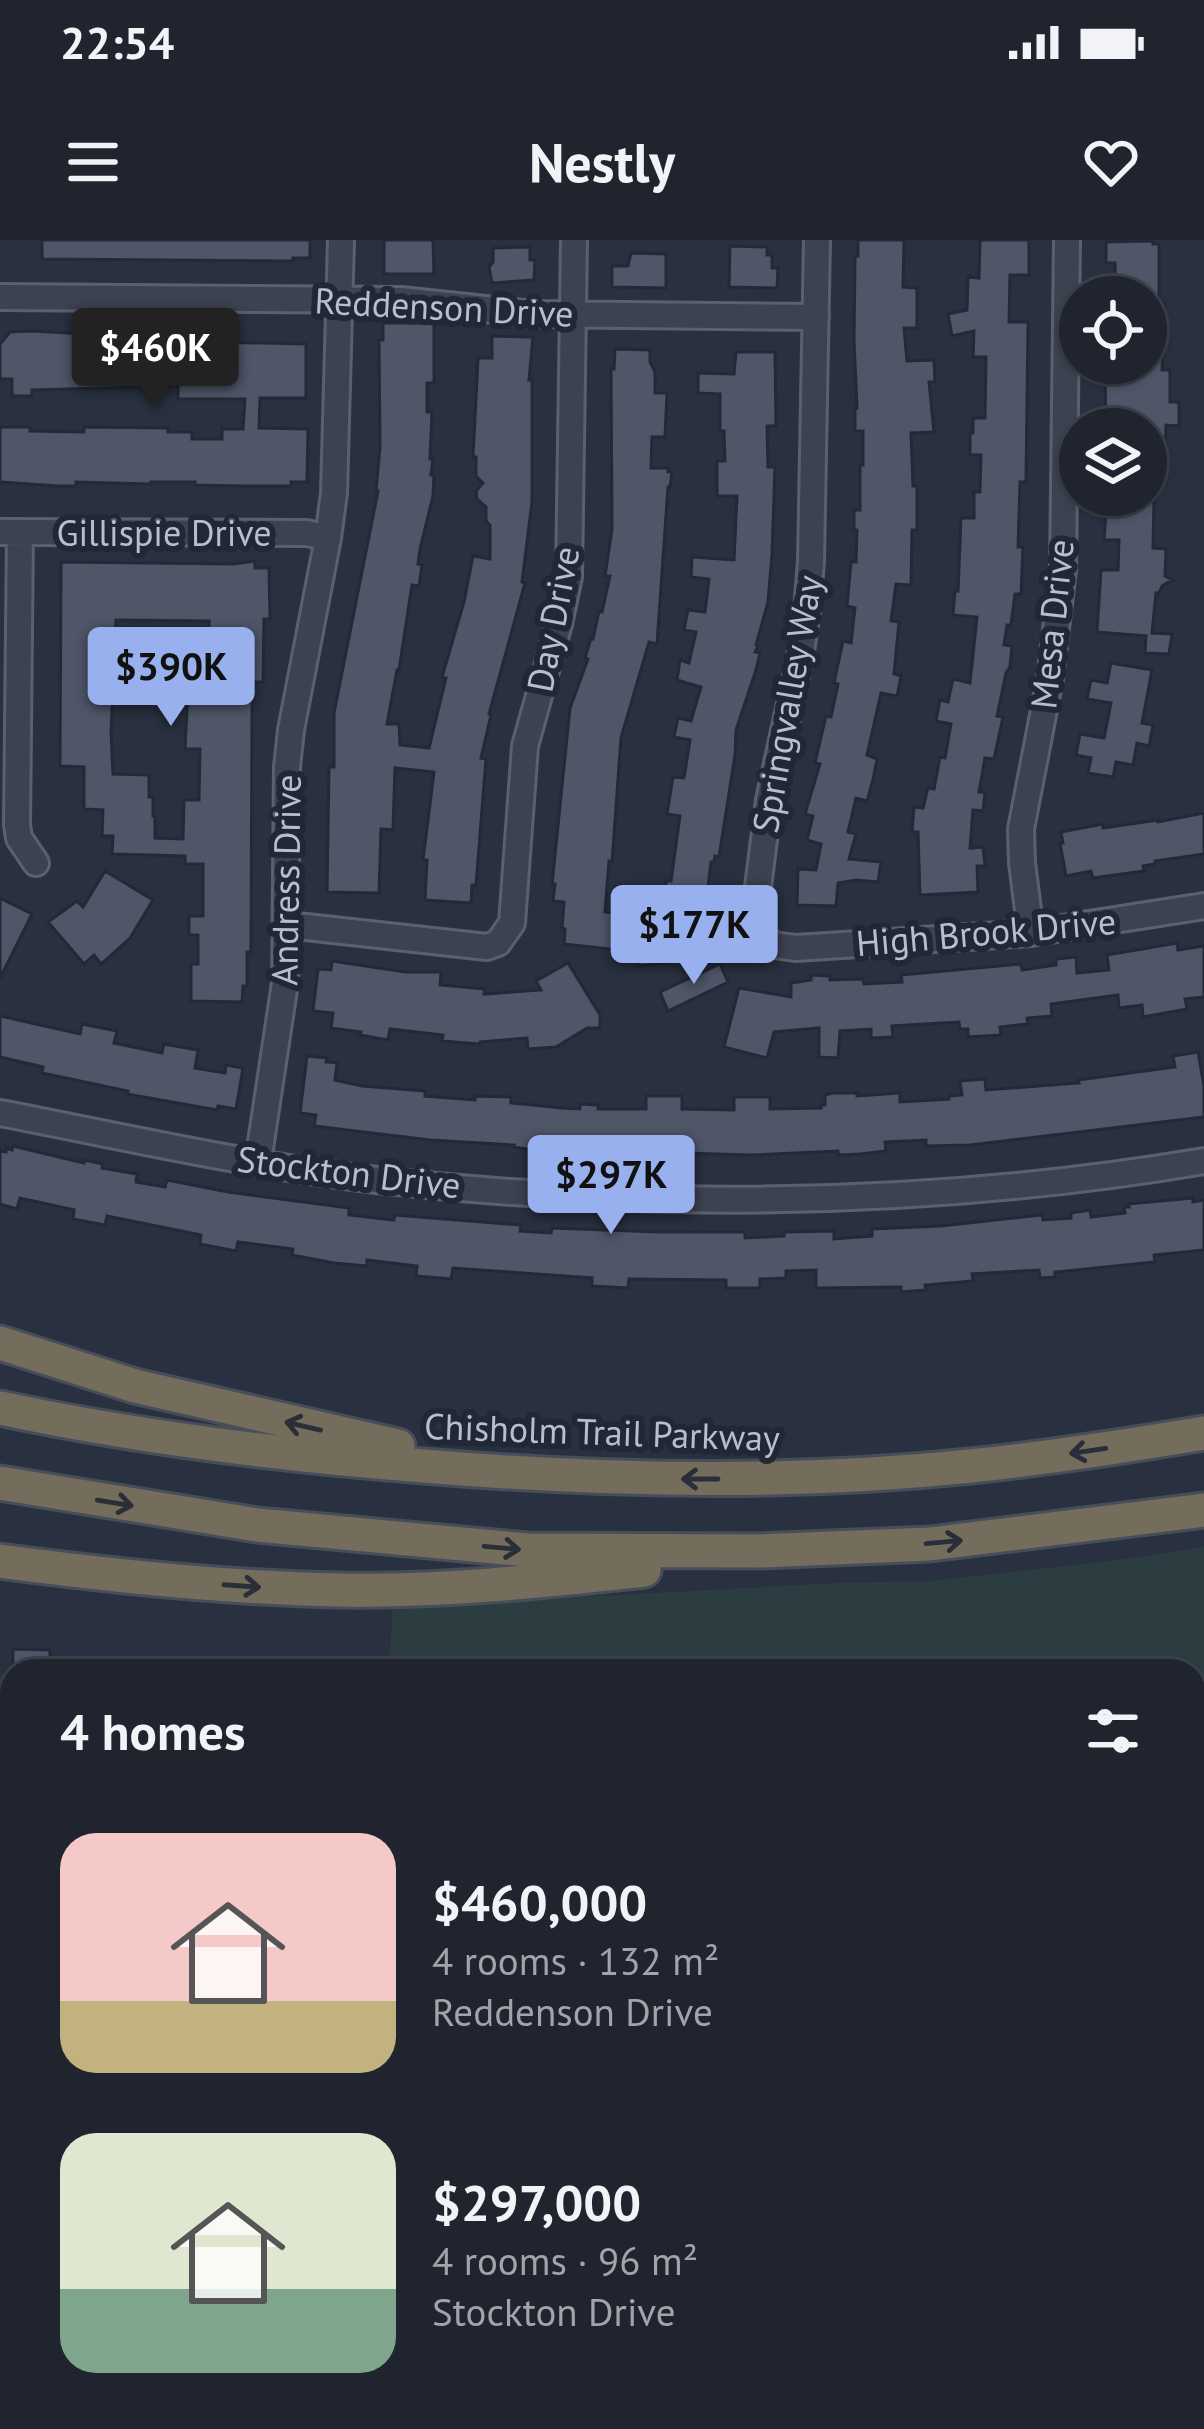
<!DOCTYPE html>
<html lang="en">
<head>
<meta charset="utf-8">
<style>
	body { margin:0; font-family:"PT Sans",sans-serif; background:#2c303b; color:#f1f3f6; height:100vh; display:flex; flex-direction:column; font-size:45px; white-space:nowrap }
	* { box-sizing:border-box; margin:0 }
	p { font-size:39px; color:#a1a4aa }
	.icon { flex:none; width:66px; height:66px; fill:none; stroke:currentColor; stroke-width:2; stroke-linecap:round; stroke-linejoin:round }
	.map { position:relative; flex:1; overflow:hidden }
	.drawer { position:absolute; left:0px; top:1419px; width:1206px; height:771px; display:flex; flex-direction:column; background:#1f242f; border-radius:36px 36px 0 0; box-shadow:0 3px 9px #0004,0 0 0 3px #3c414b }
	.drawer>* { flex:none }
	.controls { position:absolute; left:1059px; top:36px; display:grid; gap:24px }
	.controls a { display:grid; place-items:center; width:108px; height:108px; border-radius:50%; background:#1f242f; box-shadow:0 3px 9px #0004,0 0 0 3px #3c414b; font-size:60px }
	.price { position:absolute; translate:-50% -102px; padding:0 27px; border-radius:12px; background:#99b0ef; color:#111; font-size:39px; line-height:78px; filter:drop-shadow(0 3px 6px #0008) }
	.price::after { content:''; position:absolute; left:50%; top:72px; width:36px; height:27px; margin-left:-18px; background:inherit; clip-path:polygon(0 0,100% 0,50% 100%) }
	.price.active { background:#222; color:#fff }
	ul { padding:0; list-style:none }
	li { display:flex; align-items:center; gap:36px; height:300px; padding:0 60px }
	li span { display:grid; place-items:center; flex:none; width:336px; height:240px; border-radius:36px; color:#555 }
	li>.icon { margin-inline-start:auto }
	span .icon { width:144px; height:144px; fill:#fffc; stroke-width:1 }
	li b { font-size:51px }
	h2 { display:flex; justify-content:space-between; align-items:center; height:144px; padding:0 60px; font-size:51px }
	.status { display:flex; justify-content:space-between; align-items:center; height:84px; padding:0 60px; background:#1f242f; direction:ltr }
	.status svg { height:33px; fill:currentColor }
	header { display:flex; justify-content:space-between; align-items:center; height:156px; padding:0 60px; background:#1f242f; font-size:54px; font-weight:600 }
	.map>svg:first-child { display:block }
	.medical { fill:#373441 }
	.green { fill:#2c3d41 }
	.building { fill:#4f5668; stroke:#232937; stroke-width:3; fill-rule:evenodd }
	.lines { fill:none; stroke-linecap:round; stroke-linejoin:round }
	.minor-casing { stroke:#5a606d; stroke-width:30 }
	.highway-casing { stroke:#474d5a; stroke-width:39 }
	.minor { stroke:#3d4250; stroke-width:24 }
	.highway { stroke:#756d5b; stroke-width:33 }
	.oneway { stroke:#292e39 }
	.labels { text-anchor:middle; stroke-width:12; stroke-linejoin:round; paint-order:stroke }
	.street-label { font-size:36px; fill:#b9beca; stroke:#212735 }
</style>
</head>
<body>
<div class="status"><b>22:54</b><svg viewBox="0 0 49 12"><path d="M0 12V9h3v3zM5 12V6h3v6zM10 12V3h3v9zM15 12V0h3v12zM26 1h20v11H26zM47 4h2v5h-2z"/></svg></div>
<header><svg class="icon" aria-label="menu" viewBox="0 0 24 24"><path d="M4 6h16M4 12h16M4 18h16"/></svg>Nestly<svg class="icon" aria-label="heart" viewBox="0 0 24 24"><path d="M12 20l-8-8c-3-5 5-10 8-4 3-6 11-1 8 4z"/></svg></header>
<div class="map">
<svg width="1204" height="2189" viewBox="0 0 1204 2189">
	<rect width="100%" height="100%" fill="#29303f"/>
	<path class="medical" d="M1194,1800L1204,1802V2189H141L138,2180L1194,2178Z"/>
	<path class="green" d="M1204,1307V1443L1194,1444V1431H389L393,1362L470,1363L835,1343L929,1341L1111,1321Z"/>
	<path class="building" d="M42,0H310V18H293V21L42,19Z
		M384,0H433L434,34H384Z
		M858,0H904L903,47L917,48V88H904L907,121L934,120L935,142H929L934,192L911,193L913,246H917V290H912L911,345L896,344L891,381L899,382L894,434L901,436L897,456L881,453L867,515L877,519L873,540L867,561L856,558L848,592L856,594L849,619L881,622L878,642L856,640L838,643L836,666L797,665L798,629L816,630L821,604L807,600L813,576L805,574L820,524L815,523L826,476L831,477L838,444L834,443L843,401L851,403L855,368L847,366L851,322H856L857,290H854V270H860V225H863V191H855V168H857L854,101L855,16H858Z
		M980,0H1029V35H1010L1009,82H1028L1026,242H1020L1018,307H1023L1021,354H1015L1011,385H1007L1004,405L1012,406L1010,427L1006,433L997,476L1003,477L994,519L985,518L979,552H985L983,571L973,570L970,608L983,607L985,626H977L978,652L920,655L918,592H912L914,567L923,568L928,548L934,549L940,517L945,518L951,484L936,481L940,460L948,462L953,439L970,443L977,377L953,375L955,350L958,351L961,278H974V252H980L981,215H970V193H973V178H985L986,117H973L974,91L952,96L948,74L967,70L968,37L979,38Z
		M1153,1V4H1159V57H1116L1115,23H1106V2Z
		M730,6L767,7V15H772V28H778L777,48L729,47Z
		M530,7V20H535L534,40L492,43L489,27L493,22V8Z
		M631,13L666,14V48L612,47V26H628Z
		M1146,63L1165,64L1162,130H1170V162H1179V186L1166,185L1164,235H1146V189H1106L1105,129H1112V123H1146Z
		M383,83H434V143H427V172H432L430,219H433L431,235H434L433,256L420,309L418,324L422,325L419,346L412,345L399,430H397L387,484H399L400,505L429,508L446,438L442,437L464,362L473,316L490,319V285L486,281V267L477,259L476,251L483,243L476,236V217H473L478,118H492V96L533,97L529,140H532V262L522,342L525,343L489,474L491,475L481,518L486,519L476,645H472L471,663L425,660L427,620H423L434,532L395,528L393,590L381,589L379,653L327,652L329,527H334V473L378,251H376L380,207L379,100H383Z
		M32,91L86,94L199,92V97H214V102L306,104V158H260L259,188L308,189L307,242H291V246H242L195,245V242H151V244L76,242V246H58L0,242V187H30V191L84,192V187L168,188V192H192V199H222V189H243L245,159H178V146L32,150V156H12V139H0V104L10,92Z
		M615,109L650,110V122L655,132V153H667L665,197H652L651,228H668V232H672L670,247H668L657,404L649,402L621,498L612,622L609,621L605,672L663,679L667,723L639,726L638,712L564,704L565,689L562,688L564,662L553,661L555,644H552L570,468L588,419L585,418L591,398L593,399L599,371L602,372L610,336H605L612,289L611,129H614Z
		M736,112H775L776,186H767L768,227H775L772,314L768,362L756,405L758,406L755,412L760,413L756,430L736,490L735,515L719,617L715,616L714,622H711L704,681L665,682L666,641H671L680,576L667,574L673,537L684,538L690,500L674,497L678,478L691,481L701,447L677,440L680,420L689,423L696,392L684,390L688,370L705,372L709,339L691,337L692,317L734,320L737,256H717V221H725L724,191H720V154L698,153V133L734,134Z
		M1116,259H1154L1153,308L1166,309L1165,336L1172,340L1162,346L1159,353H1156L1152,393L1172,394L1169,414L1145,413L1146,396L1097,392L1101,330H1118L1119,300H1104L1106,273H1116Z
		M255,321V328H269L270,379H264L263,442H254L252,470L251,712H247V746H243L242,762L191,761V724H198V695H189V676H203V624H185V616L112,614L113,596H102L103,570L84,569V527L60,526L61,322L233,324ZM116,380L209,381L208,449H188L185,509H200L199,560H184L183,599L155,598V576H153V557H149V535L113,534L111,492Z
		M1111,423L1152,430L1142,483L1153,485L1149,506L1137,503L1133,525L1116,522L1113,537L1088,533L1091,518L1076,515L1080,494L1104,498L1111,463L1087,459L1091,440L1107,443Z
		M1204,573V614L1155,621V624L1143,626L1144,631L1093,638L1091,631L1066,636L1060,603H1063L1061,592L1103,584V588L1158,580V582Z
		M105,631L153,660L130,698L101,724L94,715L84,724L48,682L77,661L83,667Z
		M0,658L32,674L0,738Z
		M1177,703L1178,710L1204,706V757L1185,759L1187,769L1143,777L1142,765L1119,768L1118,755L1051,764L1052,776L1027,778L1028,784L1000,787L1001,795L968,797V789H960L959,782L892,786L893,797L871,798V789L840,791L838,818L819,817V788L774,792L767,818L724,807L739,748L791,757V743L811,740V735L830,736V740L863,739L864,744L902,742L901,735L1021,724L1022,730L1056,725V719L1076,717L1077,733L1109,730L1107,715Z
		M332,721L405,732H441L440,745L485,749L484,754L541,750L536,741L568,723L600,775V788H587L556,807L528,809L527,798L480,802L479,804L442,801L443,795L390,789L388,800L360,795L361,792L331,788L333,773L313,771L318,729L331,730Z
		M720,724L728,742L668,771L660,752Z
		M0,776L80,794L82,784L117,791L114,803L162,813L164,804L198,810L195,828L225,833L226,825L243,828L236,869L218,866L217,870L127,854L128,851L42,833L43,827L0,817Z
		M1198,812L1204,846V877L970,905L926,906V900L885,902L886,911L860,914L838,915V911L752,915L682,913V915H654L534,910L513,907L514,905L430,900L314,886L316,875L300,873L307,816L327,818L326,822L337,823L335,840L362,846L425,851V856L475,860V856L511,857V863L562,868L580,869V864L598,865V869H646V856H682V869L734,870V857H770V869L821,868L820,865H825V855L833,853H857V856L900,853V862L949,859V856L962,855L960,841L985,839L986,850L1079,843L1078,840L1175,827L1173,816Z
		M13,906L84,923V920L103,924L102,928L137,934L136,942L165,947L167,940L228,952L349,968V975L394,980L395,975L521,985L520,991L551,993L552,988L659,992H745V998L784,996V992L834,991V999L872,996V989L941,986L1042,975L1043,980L1071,978V973L1090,970L1091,977L1125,973L1124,967H1129L1128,964L1193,958V962L1204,960V1010L1154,1015L1155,1022L1055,1032V1037L1040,1038L1039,1030L972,1034L973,1041L925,1045L926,1050L901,1052V1047L816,1048V1030L786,1031V1038L760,1039V1048H726V1040L629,1039L628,1048L592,1046V1038L453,1028L451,1039L416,1036L417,1026L367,1020V1026L334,1023L292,1015L293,1009L238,1002L236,1011L200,1004L201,995L107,976L105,985L73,979L74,970L20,958L17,969L0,964V910L6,912V908L12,910Z
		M13,1409L50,1410V1431H13Z"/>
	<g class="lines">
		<g class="minor-casing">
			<path id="minor" d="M817,0L811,321L807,371L800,418L769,560L754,679L759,693L773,705L796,708L1031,693L1204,666
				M0,57L401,60L533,74L816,77
				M0,292L307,293L328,298
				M20,292L17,585L19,598L36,623
				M288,685L487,707L498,703L512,683L525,506L559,384L569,337L574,0
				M1031,693L1022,623L1021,589L1050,439L1063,330L1067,0
				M0,873C125,897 250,926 377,940C651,970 931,967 1204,921
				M258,922L285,743L287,527L291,490L328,298L334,253L341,0
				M1194,1772L1204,1773
				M0,2083L12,2081
				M111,2178L114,2189"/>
		</g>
		<g class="highway-casing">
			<path id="highway" d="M0,1103L135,1146L398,1206
				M0,1168C140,1198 281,1215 424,1226C606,1241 788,1245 970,1226C1048,1218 1126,1206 1204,1193
				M0,1243L257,1285L527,1310L759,1311L930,1304L1204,1270
				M0,1321C113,1336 226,1348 340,1350C441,1352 543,1341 644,1330"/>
		</g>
		<use href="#minor" class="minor"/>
		<use href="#highway" class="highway"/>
	</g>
	<defs><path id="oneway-shaft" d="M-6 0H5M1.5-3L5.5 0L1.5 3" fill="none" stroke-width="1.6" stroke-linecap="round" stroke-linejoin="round" transform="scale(3)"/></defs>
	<g class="oneway">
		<use href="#oneway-shaft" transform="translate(303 1186) rotate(-167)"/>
		<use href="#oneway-shaft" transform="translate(1088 1211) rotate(172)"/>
		<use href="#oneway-shaft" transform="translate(700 1239) rotate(180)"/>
		<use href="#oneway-shaft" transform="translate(115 1263) rotate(9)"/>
		<use href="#oneway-shaft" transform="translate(944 1302) rotate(-5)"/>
		<use href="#oneway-shaft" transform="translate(502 1308) rotate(5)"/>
		<use href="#oneway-shaft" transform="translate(242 1346) rotate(4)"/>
	</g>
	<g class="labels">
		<g class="street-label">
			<text transform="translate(444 67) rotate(3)" y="13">Reddenson Drive</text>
			<text x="164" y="306">Gillispie Drive</text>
			<text transform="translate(553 379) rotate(-79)" y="13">Day Drive</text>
			<text transform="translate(1052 384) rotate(-84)" y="13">Mesa Drive</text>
			<text transform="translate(787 464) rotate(-80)" y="13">Springvalley Way</text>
			<text transform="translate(286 640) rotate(-89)" y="13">Andress Drive</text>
			<text transform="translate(986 692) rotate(-5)" y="13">High Brook Drive</text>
			<text transform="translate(349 932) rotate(7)" y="13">Stockton Drive</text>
			<text transform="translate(602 1192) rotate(2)" y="13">Chisholm Trail Parkway</text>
		</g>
	</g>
</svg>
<div class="controls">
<a><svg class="icon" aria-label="locate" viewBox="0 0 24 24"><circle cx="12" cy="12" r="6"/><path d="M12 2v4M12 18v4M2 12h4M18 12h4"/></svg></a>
<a><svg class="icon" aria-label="layers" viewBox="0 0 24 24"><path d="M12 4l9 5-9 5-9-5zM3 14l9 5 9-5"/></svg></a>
</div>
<b class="price active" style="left:155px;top:170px">$460K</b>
<b class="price" style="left:171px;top:489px">$390K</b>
<b class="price" style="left:694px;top:747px">$177K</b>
<b class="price" style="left:611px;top:997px">$297K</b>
<section class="drawer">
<h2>4 homes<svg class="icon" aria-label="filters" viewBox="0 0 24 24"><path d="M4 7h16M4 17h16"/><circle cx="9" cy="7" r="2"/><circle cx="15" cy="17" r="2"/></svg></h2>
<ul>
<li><span style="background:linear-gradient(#f6c9c9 70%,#c2b280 0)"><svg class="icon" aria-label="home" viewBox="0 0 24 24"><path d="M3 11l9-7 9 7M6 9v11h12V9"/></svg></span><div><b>$460,000</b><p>4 rooms · 132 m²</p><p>Reddenson Drive</p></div></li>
<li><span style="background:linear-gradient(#dfe7d0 65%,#7fa58c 0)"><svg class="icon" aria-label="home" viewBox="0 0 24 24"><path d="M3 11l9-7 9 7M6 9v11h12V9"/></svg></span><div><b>$297,000</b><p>4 rooms · 96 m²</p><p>Stockton Drive</p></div></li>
</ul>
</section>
</div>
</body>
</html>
